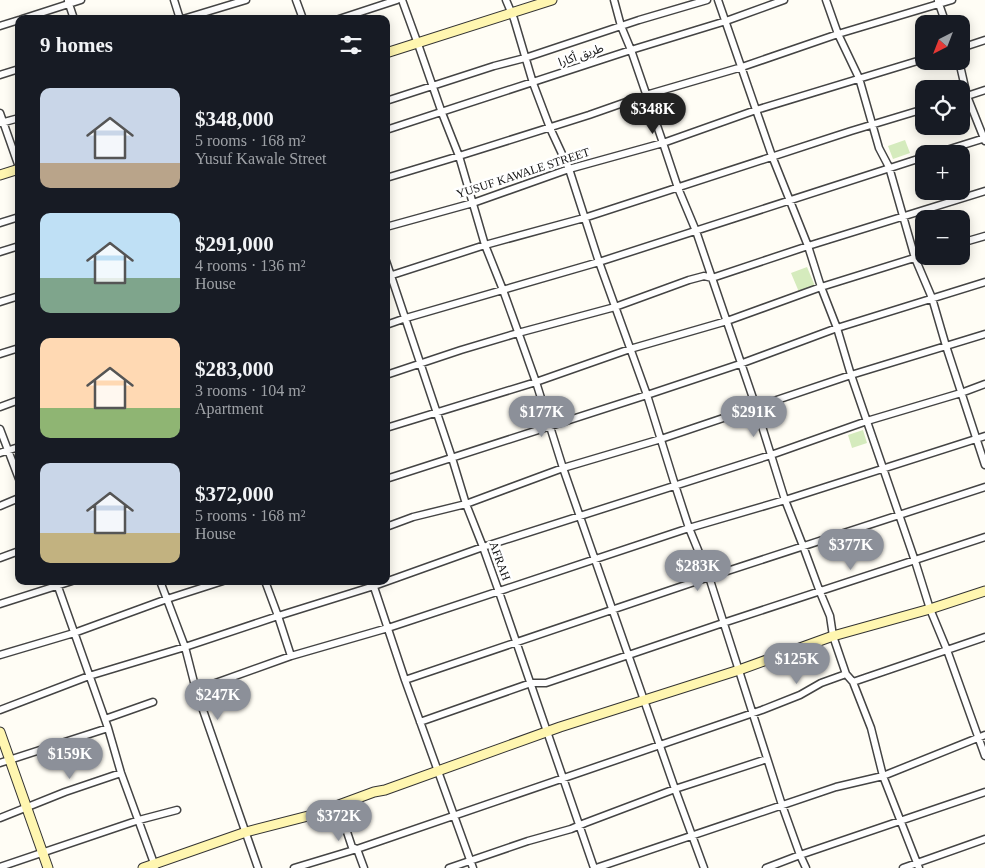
<!DOCTYPE html>
<html lang="en">
<head>
<meta charset="utf-8">
<style>
	body { margin:0; font-family:"Times New Roman","Noto Sans Arabic",serif; background:#242831; color:#f1f3f6; height:100vh; display:flex; flex-direction:column; font-size:19px; white-space:nowrap }
	* { box-sizing:border-box; margin:0 }
	p { font-size:16px; color:#9ea1a6 }
	.icon { flex:none; width:28px; height:28px; fill:none; stroke:currentColor; stroke-width:2; stroke-linecap:round; stroke-linejoin:round }
	.map { position:relative; flex:1; overflow:hidden }
	.panel { position:absolute; left:15px; top:15px; width:375px; height:570px; display:flex; flex-direction:column; background:#171b24; border-radius:10px; box-shadow:0 2px 12px #0003 }
	.panel>* { flex:none }
	.needle { width:32px; rotate:222deg }
	.buttons { position:absolute; left:915px; top:15px; display:grid; gap:10px }
	.buttons a { display:grid; place-items:center; width:55px; height:55px; border-radius:10px; background:#171b24; box-shadow:0 2px 12px #0003; font-size:25px }
	.price { position:absolute; translate:-50% -42px; padding:0 11px; border-radius:18px; background:#8c9099; color:#fff; font-size:16px; line-height:32px; filter:drop-shadow(0 1px 2px #0008) }
	.price::after { content:''; position:absolute; left:50%; top:30px; width:15px; height:11px; margin-left:-8px; background:inherit; clip-path:polygon(0 0,100% 0,50% 100%) }
	.price.active { background:#222; color:#fff }
	ul { padding:0; list-style:none }
	li { display:flex; align-items:center; gap:15px; height:125px; padding:0 25px }
	li span { display:grid; place-items:center; flex:none; width:140px; height:100px; border-radius:10px; color:#555 }
	li>.icon { margin-inline-start:auto }
	span .icon { width:60px; height:60px; fill:#fffc; stroke-width:1 }
	li b { font-size:21px }
	h2 { display:flex; justify-content:space-between; align-items:center; height:60px; padding:0 25px; font-size:21px }
	.map>svg:first-child { display:block }
	.green { fill:#d5ebbd }
	.lines { fill:none; stroke-linecap:round; stroke-linejoin:round }
	.street-casing { stroke:#444; stroke-width:9 }
	.secondary-casing { stroke:#333; stroke-width:11 }
	.street { stroke:#fff; stroke-width:6 }
	.secondary { stroke:#fff6b0; stroke-width:9 }
	.labels { text-anchor:middle; stroke-width:5; stroke-linejoin:round; paint-order:stroke }
	.street-label { font-size:12px; fill:#111; stroke:#fff }
</style>
</head>
<body>
<div class="map">
<svg width="985" height="868" viewBox="0 0 985 868">
	<rect width="100%" height="100%" fill="#fffdf5"/>
	<path class="green" d="M905,140L910,153L893,159L888,146Z
		M807,267L815,286L799,292L791,273Z
		M863,430L867,443L852,448L848,435Z"/>
	<g class="lines">
		<g class="street-casing">
			<path id="street" d="M174,0L180,19
				M296,0L303,19
				M402,0L418,44L442,113L459,156L485,245L503,290L536,382L563,468L675,789L704,868
				M506,0L514,19L533,83L550,128L569,169L599,262L647,395L675,485L689,528L709,577L782,805L800,855L806,868
				M614,0L621,26L631,50L663,143L678,188L696,231L712,278L756,407L785,500L803,546L820,592L830,616L833,636L846,674L853,682L871,728L883,776L919,868
				M718,0L772,156L808,246L821,287L837,328L851,375L915,561L930,609L947,650L985,756
				M826,0L838,34L859,78L879,148L889,167L915,258L932,298L946,346L985,465
				M68,1L74,19
				M938,1L946,24
				M22,19L81,0
				M183,19L246,0
				M339,19L397,0
				M0,26L19,20
				M961,48L985,40
				M959,61L967,96L985,141
				M0,75L19,69
				M961,98L985,90
				M386,101L494,66L525,58L639,20L707,0
				M0,113L19,167
				M1,123L19,118
				M386,130L631,50L726,21L784,0
				M934,154L985,138
				M386,178L459,156L589,115L646,95L742,67L838,34L952,0
				M0,223L19,217
				M386,227L473,203L569,169L663,143L756,110L924,59
				M961,243L985,236
				M0,252L19,246
				M386,261L452,458L466,504L483,547L499,592L594,868
				M386,277L485,245L584,218L851,131L924,109
				M0,302L19,296
				M386,325L406,318L599,262L924,157
				M0,354L19,348
				M386,375L461,350L518,333L615,307L689,280L704,276L712,278L808,246L985,191
				M0,407L19,400
				M386,428L536,382L630,349L727,321L821,287L924,255
				M0,429L19,479
				M0,453L19,447
				M386,479L647,395L740,364L837,328L985,282
				M0,506L19,498
				M386,527L413,517L466,504L563,468L661,439L851,375L985,334
				M0,558L19,551
				M56,581L108,728L121,773L155,866
				M160,581L185,647L196,690L258,868
				M265,581L278,616L291,656
				M372,581L405,680L473,868
				M0,604L72,581
				M0,655L74,633L167,599L223,581
				M405,680L709,577L985,487
				M853,682L985,637
				M196,690L291,656L388,628L689,528L785,500L985,436
				M0,710L89,676L185,647L278,616L374,586L483,547L771,455L867,421L961,393L985,384
				M105,719L153,702
				M420,722L531,683H546L723,623L985,537
				M0,763L108,728
				M336,805L342,817L352,847L357,849L364,868
				M0,818L65,792L121,773
				M0,867L139,820L177,810
				M294,868L357,849L762,710L800,695L821,683L846,674
				M449,868L528,841L571,829L585,823L675,789L767,759
				M596,868L836,787L883,776L985,735
				M766,868L800,855L985,792
				M903,868L985,839"/>
		</g>
		<g class="secondary-casing">
			<path id="secondary" d="M386,53L552,0
				M0,175L19,169
				M0,732L48,868
				M143,868L246,832L316,814L319,811L328,809L374,792L385,790L560,727L739,670L833,636L930,609L985,591"/>
		</g>
		<use href="#street" class="street"/>
		<use href="#secondary" class="secondary"/>
	</g>
	<g class="labels">
		<g class="street-label">
			<text transform="translate(581 55) rotate(-19)" y="4">طريق أكارا</text>
			<text transform="translate(523 173) rotate(-18)" y="4">YUSUF KAWALE STREET</text>
			<text transform="translate(500 561) rotate(70)" y="4">AFRAH</text>
		</g>
	</g>
</svg>
<div class="buttons">
<a><svg class="needle" viewBox="-14 -14 28 28"><path d="M0-13l5 13h-10z" fill="#e53935"/><path d="M0 13l5-13h-10z" fill="#9ea1a6"/></svg></a>
<a><svg class="icon" aria-label="locate" viewBox="0 0 24 24"><circle cx="12" cy="12" r="6"/><path d="M12 2v4M12 18v4M2 12h4M18 12h4"/></svg></a>
<a>+</a>
<a>−</a>
</div>
<b class="price active" style="left:653px;top:135px">$348K</b>
<b class="price" style="left:542px;top:438px">$177K</b>
<b class="price" style="left:754px;top:438px">$291K</b>
<b class="price" style="left:851px;top:571px">$377K</b>
<b class="price" style="left:698px;top:592px">$283K</b>
<b class="price" style="left:797px;top:685px">$125K</b>
<b class="price" style="left:218px;top:721px">$247K</b>
<b class="price" style="left:70px;top:780px">$159K</b>
<b class="price" style="left:339px;top:842px">$372K</b>
<section class="panel">
<h2>9 homes<svg class="icon" aria-label="filters" viewBox="0 0 24 24"><path d="M4 7h16M4 17h16"/><circle cx="9" cy="7" r="2"/><circle cx="15" cy="17" r="2"/></svg></h2>
<ul>
<li><span style="background:linear-gradient(#c9d6e8 75%,#b9a48a 0)"><svg class="icon" aria-label="home" viewBox="0 0 24 24"><path d="M3 11l9-7 9 7M6 9v11h12V9"/></svg></span><div><b>$348,000</b><p>5 rooms · 168 m²</p><p>Yusuf Kawale Street</p></div></li>
<li><span style="background:linear-gradient(#bfe0f5 65%,#7fa58c 0)"><svg class="icon" aria-label="home" viewBox="0 0 24 24"><path d="M3 11l9-7 9 7M6 9v11h12V9"/></svg></span><div><b>$291,000</b><p>4 rooms · 136 m²</p><p>House</p></div></li>
<li><span style="background:linear-gradient(#ffd9b3 70%,#8fb573 0)"><svg class="icon" aria-label="home" viewBox="0 0 24 24"><path d="M3 11l9-7 9 7M6 9v11h12V9"/></svg></span><div><b>$283,000</b><p>3 rooms · 104 m²</p><p>Apartment</p></div></li>
<li><span style="background:linear-gradient(#c9d6e8 70%,#c2b280 0)"><svg class="icon" aria-label="home" viewBox="0 0 24 24"><path d="M3 11l9-7 9 7M6 9v11h12V9"/></svg></span><div><b>$372,000</b><p>5 rooms · 168 m²</p><p>House</p></div></li>
</ul>
</section>
</div>
</body>
</html>
